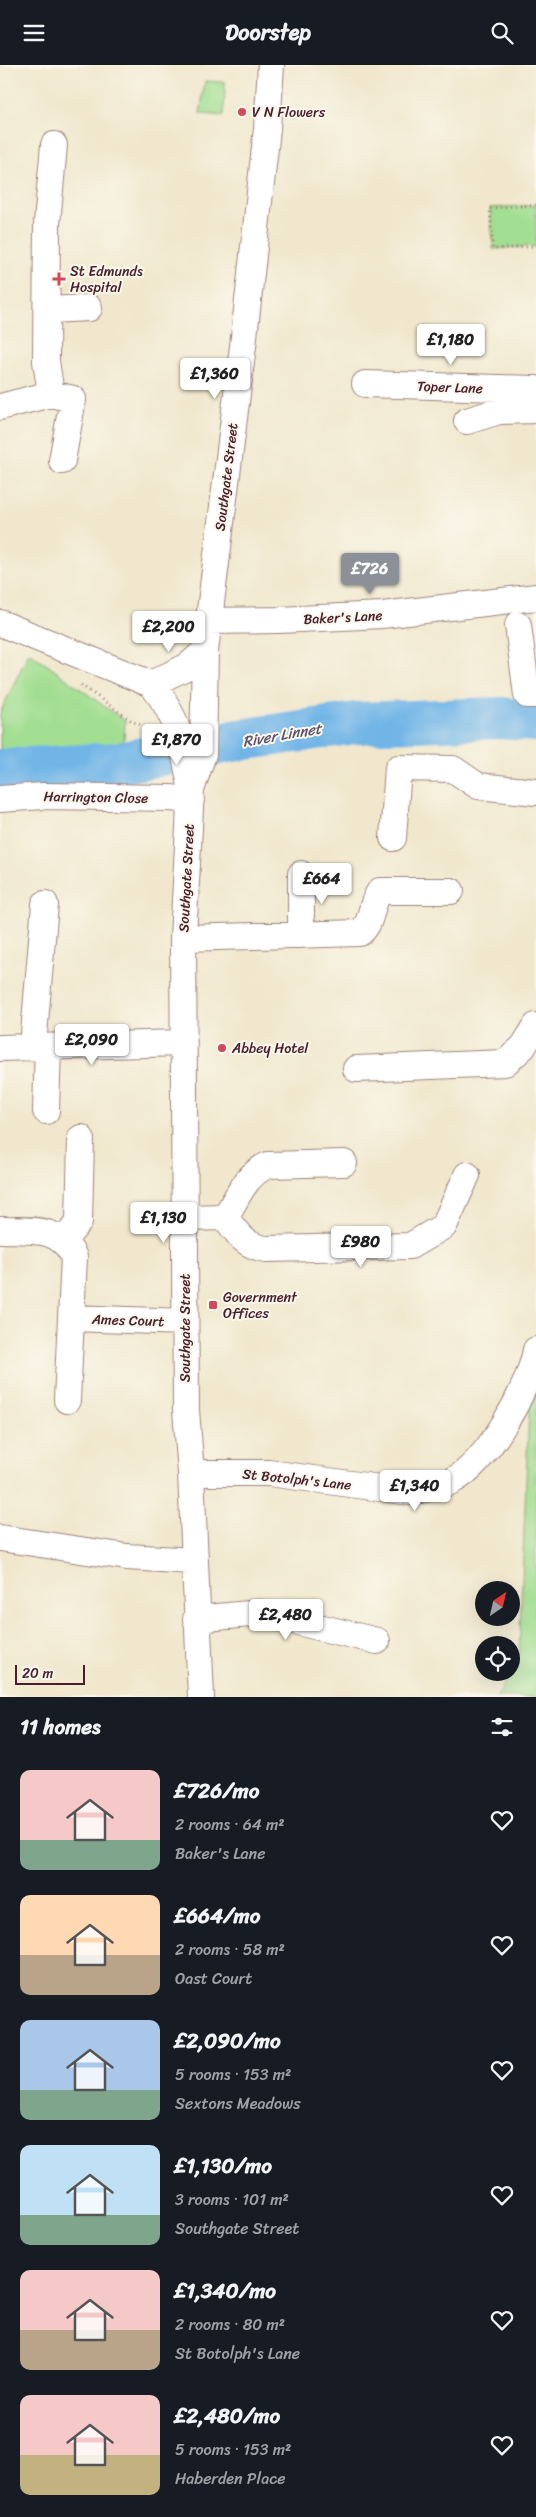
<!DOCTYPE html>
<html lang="en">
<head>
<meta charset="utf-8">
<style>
	body { margin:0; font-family:Sriracha,sans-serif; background:#242831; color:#f1f3f6; height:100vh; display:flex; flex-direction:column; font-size:19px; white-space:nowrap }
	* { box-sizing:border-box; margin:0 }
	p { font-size:16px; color:#9ea1a6 }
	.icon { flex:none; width:28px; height:28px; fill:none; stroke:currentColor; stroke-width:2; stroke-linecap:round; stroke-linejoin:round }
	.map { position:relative; height:1632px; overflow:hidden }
	.panel { display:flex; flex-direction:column; background:#171b24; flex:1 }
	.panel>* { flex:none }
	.needle { width:32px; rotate:34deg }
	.fabs { position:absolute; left:475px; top:1516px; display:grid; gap:10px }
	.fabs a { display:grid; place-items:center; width:45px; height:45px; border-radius:50%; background:#171b24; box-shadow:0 5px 20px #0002; font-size:25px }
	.scale { position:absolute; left:15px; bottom:12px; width:70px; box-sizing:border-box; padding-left:5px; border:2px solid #4a1f2b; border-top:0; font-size:14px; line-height:18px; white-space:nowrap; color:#4a1f2b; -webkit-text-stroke:4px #fbf7ec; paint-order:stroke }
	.price { position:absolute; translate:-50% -42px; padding:0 11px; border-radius:5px; background:#fff; color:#222; font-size:16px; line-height:32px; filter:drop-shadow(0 1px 2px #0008) }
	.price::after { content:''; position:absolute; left:50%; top:30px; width:15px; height:11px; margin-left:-8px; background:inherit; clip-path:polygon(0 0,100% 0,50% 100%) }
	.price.selected { background:#8c9099; color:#fff }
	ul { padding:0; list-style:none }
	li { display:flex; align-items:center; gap:15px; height:125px; padding:0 20px }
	li span { display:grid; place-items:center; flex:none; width:140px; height:100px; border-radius:10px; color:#555 }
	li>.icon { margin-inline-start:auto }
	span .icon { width:60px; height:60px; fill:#fffc; stroke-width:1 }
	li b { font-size:21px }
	h2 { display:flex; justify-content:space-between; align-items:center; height:60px; padding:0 20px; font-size:21px }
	header { display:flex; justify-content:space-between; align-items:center; height:65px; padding:0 20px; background:#171b24; font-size:22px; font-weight:700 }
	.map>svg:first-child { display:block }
	.green { fill:#a2de91; stroke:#767e5e }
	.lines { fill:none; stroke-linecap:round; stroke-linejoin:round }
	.river { stroke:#71b5e7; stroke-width:42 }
	.minor-casing { stroke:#9d837c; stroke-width:28 }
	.path { stroke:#9d837c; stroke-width:3; stroke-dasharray:1 4; stroke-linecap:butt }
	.minor { stroke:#fff; stroke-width:26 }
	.poi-dot { fill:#d1495b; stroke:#fbf7ec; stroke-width:2 }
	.labels { text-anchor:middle; stroke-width:4; stroke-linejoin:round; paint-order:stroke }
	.poi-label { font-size:14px; fill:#4a1f2b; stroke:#fbf7ec; text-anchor:start }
	.street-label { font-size:14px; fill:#4a1f2b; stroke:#fbf7ec }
	.water-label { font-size:15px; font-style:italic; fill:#58546d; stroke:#fbf7ec }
</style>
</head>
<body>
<header><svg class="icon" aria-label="menu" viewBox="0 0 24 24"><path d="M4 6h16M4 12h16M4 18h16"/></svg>Doorstep<svg class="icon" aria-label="search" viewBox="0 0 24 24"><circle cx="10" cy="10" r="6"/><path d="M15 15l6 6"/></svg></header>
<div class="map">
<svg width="536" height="1632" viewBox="0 0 536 1632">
	<rect width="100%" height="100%" fill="#fbf7ec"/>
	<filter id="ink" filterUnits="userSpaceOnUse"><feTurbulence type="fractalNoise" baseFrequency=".02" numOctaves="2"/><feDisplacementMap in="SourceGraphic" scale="10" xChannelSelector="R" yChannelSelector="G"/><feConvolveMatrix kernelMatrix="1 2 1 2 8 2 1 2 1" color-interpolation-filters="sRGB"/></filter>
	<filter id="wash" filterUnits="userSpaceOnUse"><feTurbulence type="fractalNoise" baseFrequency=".0096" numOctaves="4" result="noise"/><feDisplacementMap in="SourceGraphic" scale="20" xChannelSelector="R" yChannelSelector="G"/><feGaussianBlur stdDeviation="1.12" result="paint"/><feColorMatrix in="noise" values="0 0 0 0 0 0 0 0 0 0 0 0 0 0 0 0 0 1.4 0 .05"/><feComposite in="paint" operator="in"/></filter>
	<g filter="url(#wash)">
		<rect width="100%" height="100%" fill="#f0e7cc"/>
		<path class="green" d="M205,16L225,17L224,51L200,49Z
			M536,140V181L493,184L490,143Z
			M29,587L125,656L123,691L41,700L0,699V648Z
			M536,1313V1632H497L519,1591L529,1342Z"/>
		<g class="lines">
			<path class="river" d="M0,705L118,698L233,676L356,658L501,653L536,656"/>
		</g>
	</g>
	<g filter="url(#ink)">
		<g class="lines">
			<g class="minor-casing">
				<path id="minor" d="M48,245L89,243
					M365,319L536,324
					M51,329L73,334L62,396
					M0,342L51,329L46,296L47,158L54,80
					M467,356L499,346L536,345
					M208,556L279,555L382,550L536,532
					M0,558L151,619C177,648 184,684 191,721
					M518,560L527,630H536
					M151,619L188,601L205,586
					M0,734L43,731L170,733L191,735
					M393,773L398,703L453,704L478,721L536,727
					M301,809V870
					M183,873L360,868C374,856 369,841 380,826H451
					M33,981L45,839
					M0,983L182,978
					M356,1004L505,998L523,982L536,961
					M46,1046L48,982
					M225,1152C238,1169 244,1181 266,1184L410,1181L444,1161L467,1110
					M184,1153L225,1152C238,1132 245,1110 268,1100L344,1098
					M0,1165C30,1166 59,1160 74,1192L67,1335
					M63,1176L79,1157L81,1073
					M71,1253L185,1257
					M191,1408H269L410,1427C424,1424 439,1423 452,1416C488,1397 529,1324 536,1285
					M0,1473L127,1492L194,1496
					M196,1554L260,1548L377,1576
					M201,1632L191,1408L186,1345L183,873L191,725L203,689L205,586L243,281L267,64L271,0"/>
			</g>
			<path class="path" d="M536,140L490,143L493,184L536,181
				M81,620L132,656L149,664"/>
			<use href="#minor" class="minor"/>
		</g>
	</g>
	<g class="poi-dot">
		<circle cx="242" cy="47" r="5"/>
		<path d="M56.5 206.5h5v5h5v5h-5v5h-5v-5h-5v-5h5z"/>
		<circle cx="222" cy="983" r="5"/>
		<rect x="208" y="1235" width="10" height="10" rx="2.5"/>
	</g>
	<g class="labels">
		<g class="poi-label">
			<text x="252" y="52">V N Flowers</text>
			<text x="70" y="211">St Edmunds<tspan x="70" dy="16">Hospital</tspan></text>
			<text x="232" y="988">Abbey Hotel</text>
			<text x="223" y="1237">Government<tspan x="223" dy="16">Offices</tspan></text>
		</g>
		<g class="street-label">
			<text transform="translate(450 322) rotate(2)" y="5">Toper Lane</text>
			<text transform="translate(226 412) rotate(-83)" y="5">Southgate Street</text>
			<text transform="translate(343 552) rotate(-3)" y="5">Baker's Lane</text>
			<text transform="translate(96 732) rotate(1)" y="5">Harrington Close</text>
			<text transform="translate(186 813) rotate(-87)" y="5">Southgate Street</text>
			<text transform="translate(128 1255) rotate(2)" y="5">Ames Court</text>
			<text transform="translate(185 1263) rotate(-90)" y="5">Southgate Street</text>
			<text transform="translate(297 1414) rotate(6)" y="5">St Botolph's Lane</text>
		</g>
		<g class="water-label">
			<text transform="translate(282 670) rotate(-10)" y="5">River Linnet</text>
		</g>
	</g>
</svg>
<div class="fabs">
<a><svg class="needle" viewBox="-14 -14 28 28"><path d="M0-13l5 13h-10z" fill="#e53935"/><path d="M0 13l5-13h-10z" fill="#9ea1a6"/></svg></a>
<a><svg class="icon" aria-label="locate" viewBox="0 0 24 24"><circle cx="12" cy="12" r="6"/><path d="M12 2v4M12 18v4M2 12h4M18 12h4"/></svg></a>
</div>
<div class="scale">20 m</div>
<b class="price" style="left:451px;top:301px">£1,180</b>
<b class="price" style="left:215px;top:335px">£1,360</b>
<b class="price selected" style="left:370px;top:530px">£726</b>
<b class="price" style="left:169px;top:588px">£2,200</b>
<b class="price" style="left:177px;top:701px">£1,870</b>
<b class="price" style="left:322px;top:840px">£664</b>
<b class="price" style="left:92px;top:1001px">£2,090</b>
<b class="price" style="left:164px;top:1179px">£1,130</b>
<b class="price" style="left:361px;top:1203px">£980</b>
<b class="price" style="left:415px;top:1447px">£1,340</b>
<b class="price" style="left:286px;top:1576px">£2,480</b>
</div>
<section class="panel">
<h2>11 homes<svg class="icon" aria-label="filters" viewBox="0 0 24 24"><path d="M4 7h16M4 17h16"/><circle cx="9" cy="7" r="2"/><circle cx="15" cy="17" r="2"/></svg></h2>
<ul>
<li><span style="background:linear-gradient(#f6c9c9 70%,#7fa58c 0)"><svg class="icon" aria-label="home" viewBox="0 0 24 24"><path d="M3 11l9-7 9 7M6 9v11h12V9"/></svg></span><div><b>£726/mo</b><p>2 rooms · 64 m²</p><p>Baker's Lane</p></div><svg class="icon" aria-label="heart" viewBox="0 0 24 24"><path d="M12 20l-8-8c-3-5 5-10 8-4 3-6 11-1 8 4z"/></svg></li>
<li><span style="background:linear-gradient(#ffd9b3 60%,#b9a48a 0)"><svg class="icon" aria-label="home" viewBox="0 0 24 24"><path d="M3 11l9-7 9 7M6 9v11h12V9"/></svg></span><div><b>£664/mo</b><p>2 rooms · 58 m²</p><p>Oast Court</p></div><svg class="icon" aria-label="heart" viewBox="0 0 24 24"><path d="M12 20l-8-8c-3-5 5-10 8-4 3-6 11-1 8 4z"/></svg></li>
<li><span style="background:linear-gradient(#a9c7e8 70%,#7fa58c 0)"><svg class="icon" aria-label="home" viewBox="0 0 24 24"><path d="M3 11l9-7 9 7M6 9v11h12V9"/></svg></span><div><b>£2,090/mo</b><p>5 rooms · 153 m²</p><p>Sextons Meadows</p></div><svg class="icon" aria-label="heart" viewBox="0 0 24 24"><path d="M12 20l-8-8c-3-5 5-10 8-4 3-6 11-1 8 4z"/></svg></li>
<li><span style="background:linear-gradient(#bfe0f5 70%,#7fa58c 0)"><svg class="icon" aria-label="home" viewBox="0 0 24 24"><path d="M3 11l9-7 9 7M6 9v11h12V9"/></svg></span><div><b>£1,130/mo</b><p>3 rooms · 101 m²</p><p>Southgate Street</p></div><svg class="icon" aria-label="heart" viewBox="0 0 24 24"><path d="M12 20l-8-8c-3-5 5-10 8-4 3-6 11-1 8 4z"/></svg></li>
<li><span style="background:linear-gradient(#f6c9c9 60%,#b9a48a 0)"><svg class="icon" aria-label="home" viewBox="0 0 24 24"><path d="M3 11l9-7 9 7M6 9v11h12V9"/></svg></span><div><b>£1,340/mo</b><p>2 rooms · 80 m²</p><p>St Botolph's Lane</p></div><svg class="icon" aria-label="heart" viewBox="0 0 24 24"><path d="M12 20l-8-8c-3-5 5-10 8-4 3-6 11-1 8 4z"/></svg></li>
<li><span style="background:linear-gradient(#f6c9c9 60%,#c2b280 0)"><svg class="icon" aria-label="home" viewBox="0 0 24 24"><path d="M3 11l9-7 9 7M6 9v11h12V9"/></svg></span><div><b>£2,480/mo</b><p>5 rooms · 153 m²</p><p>Haberden Place</p></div><svg class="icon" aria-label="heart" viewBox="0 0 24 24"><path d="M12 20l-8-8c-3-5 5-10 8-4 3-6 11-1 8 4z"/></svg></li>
</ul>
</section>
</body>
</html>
